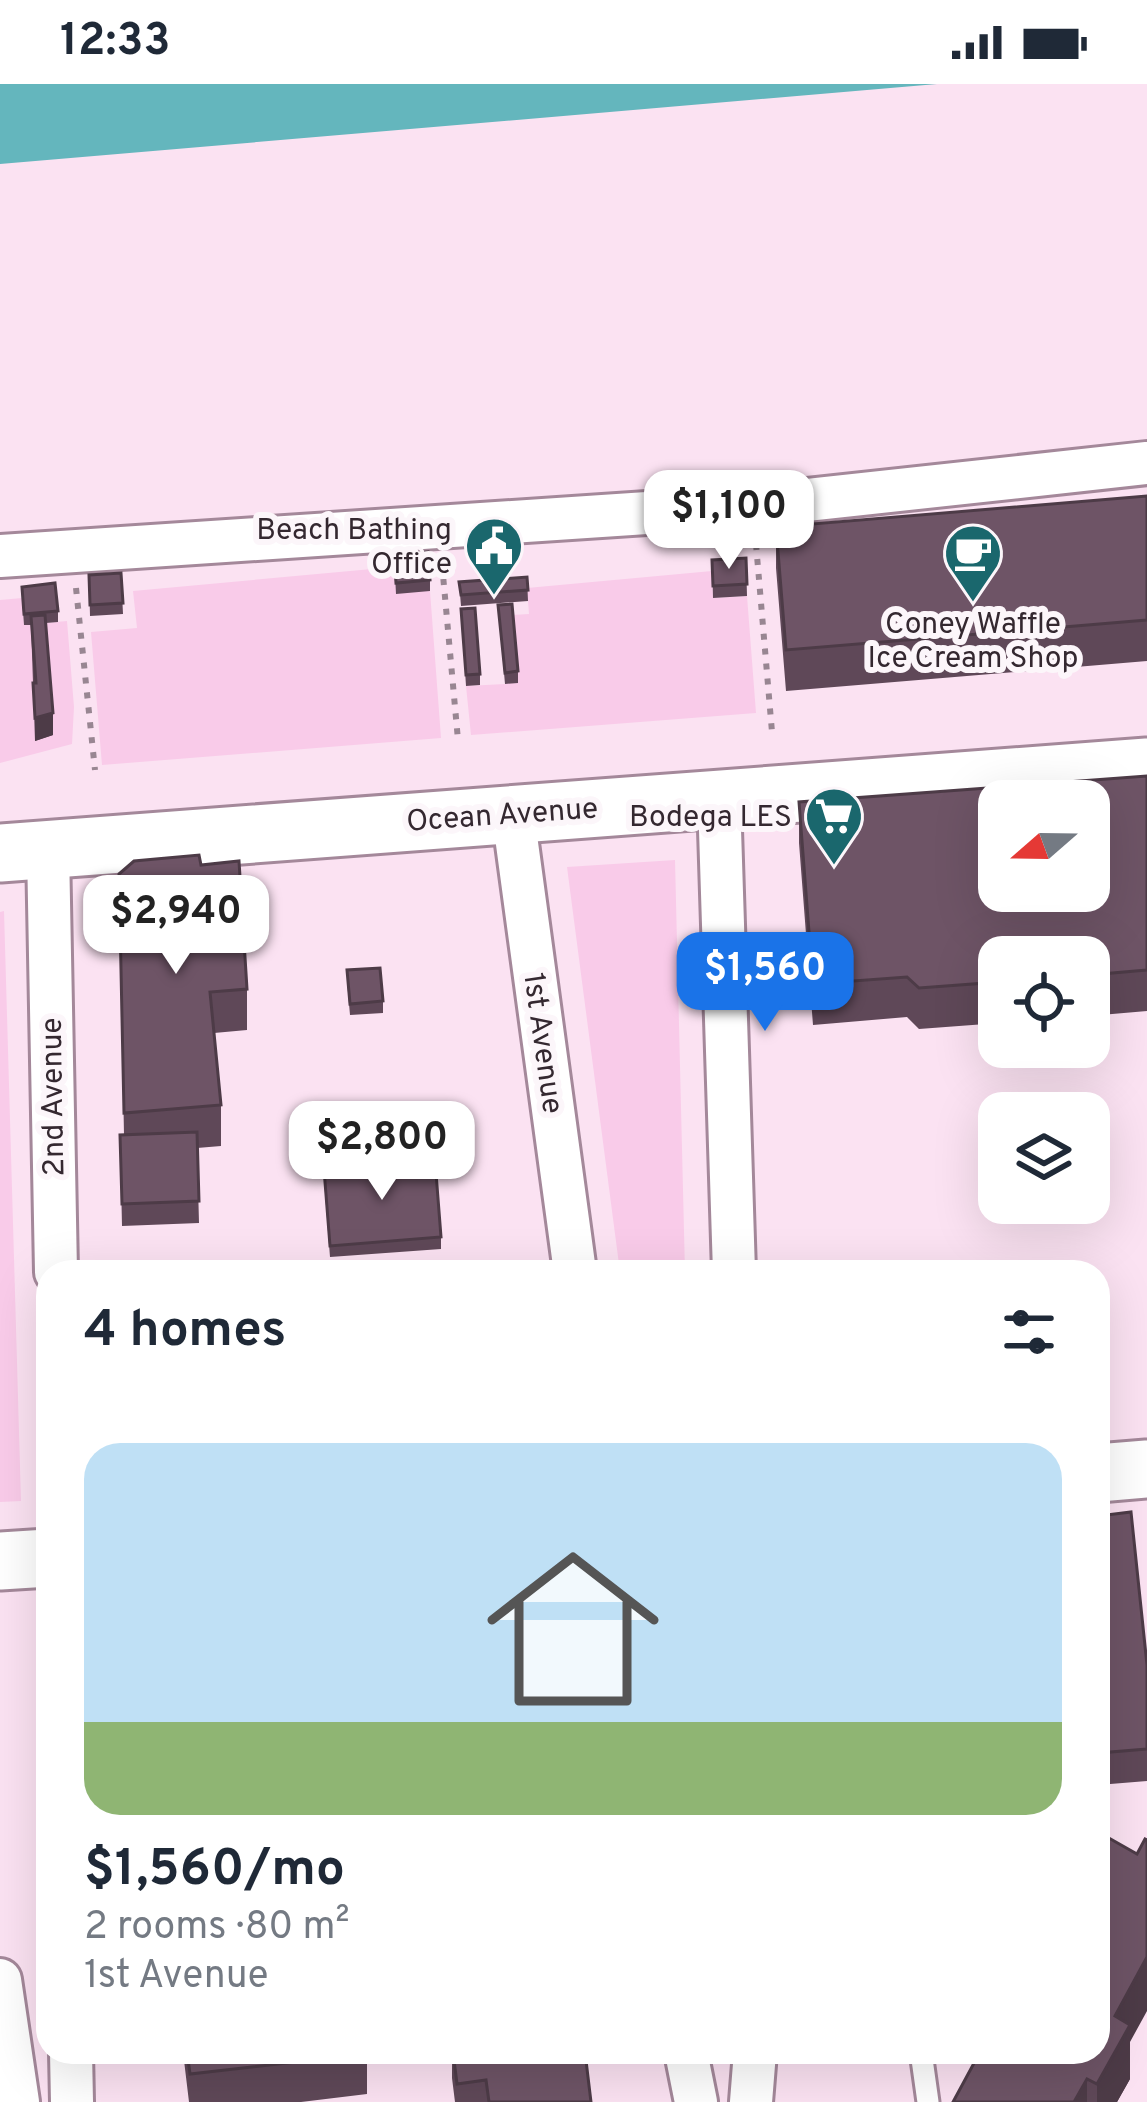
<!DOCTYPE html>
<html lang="en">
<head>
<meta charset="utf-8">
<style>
	body { margin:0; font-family:Overpass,sans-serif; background:#f6f6f7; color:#1f2937; height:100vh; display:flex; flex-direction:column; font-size:45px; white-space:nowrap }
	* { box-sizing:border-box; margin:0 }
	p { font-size:39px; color:#747a83 }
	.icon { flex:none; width:66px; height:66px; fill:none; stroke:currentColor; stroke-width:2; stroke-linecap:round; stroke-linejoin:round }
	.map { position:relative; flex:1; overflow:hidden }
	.panel { position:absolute; left:36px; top:1176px; width:1074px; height:804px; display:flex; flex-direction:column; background:#fff; border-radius:36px; box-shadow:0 12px 48px #0002 }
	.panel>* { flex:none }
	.needle { width:78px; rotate:250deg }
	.tools { position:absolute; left:978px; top:696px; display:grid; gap:24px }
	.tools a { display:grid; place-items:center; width:132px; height:132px; border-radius:24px; background:#fff; box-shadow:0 12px 48px #0002; font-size:60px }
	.price { position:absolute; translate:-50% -102px; padding:0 27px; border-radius:24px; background:#fff; color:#222; font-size:39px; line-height:78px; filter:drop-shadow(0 3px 6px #0008) }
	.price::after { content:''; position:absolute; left:50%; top:72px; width:36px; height:27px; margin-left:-18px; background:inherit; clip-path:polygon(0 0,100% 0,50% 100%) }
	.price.on { background:#1a73e8; color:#fff }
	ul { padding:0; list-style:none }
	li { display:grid; align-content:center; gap:24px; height:636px; padding:0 48px }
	li span { display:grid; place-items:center; height:372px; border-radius:36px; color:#555 }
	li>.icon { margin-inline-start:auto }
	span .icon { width:216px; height:216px; fill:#fffc; stroke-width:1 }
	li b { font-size:51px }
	h2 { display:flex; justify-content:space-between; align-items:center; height:144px; padding:0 48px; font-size:51px }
	.status { display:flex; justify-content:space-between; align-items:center; height:84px; padding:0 60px; background:#fff; direction:ltr }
	.status svg { height:33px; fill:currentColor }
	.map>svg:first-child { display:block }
	.green { fill:#f9cbe9 }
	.water { fill:#64b6bd }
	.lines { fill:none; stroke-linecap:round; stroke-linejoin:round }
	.lane-casing { stroke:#a4889a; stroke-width:27 }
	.street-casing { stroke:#a4889a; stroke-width:48 }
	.secondary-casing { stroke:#a4889a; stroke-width:63 }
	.path { stroke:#988692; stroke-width:6; stroke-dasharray:6 9; stroke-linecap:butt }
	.lane { stroke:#fff; stroke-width:21 }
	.street { stroke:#fff; stroke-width:42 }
	.secondary { stroke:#fff; stroke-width:57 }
	.wall { fill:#5f4858 }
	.shaded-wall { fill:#4d3b47 }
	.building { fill:#6e5466; stroke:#4d3b47; stroke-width:3; fill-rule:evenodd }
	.labels { text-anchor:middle; stroke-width:12; stroke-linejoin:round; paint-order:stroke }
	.poi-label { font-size:30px; fill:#342830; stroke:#fcf6fa; text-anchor:end }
	.street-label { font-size:30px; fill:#342830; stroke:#fcf6fa }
</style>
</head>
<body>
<div class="status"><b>12:33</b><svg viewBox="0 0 49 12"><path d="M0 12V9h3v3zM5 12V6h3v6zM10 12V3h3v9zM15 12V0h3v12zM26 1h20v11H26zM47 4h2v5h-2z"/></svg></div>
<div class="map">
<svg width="1147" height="2018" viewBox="0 0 1147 2018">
	<rect width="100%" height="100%" fill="#fbe2f2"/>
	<path class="green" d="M394,483L430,507L441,654L102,681L91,548L137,544L133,507Z
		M712,487L713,514L747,512L756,629L471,651L466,602L505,600L512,531L529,530L527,504Z
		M22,514L24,541L67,537L74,623L72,660L0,679V516Z
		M675,776L685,1188H620L567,783Z
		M4,827L21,1417L0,1418V828Z"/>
	<path class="water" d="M0,0H937L0,80Z"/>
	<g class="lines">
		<g class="lane-casing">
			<path id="lane" d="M921,1968L928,2018"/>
		</g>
		<g class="street-casing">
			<path id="street" d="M0,472L752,422L1147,379
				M719,714L734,1188
				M513,730L575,1188
				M48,765L56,1188
				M0,1896L18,2018
				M71,1968L72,2018
				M686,1968L696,2018
				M751,2018L755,1968"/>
		</g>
		<g class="secondary-casing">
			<path id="secondary" d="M0,769L1147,683
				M1098,1389L1147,1385
				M0,1477L48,1474"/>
		</g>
		<path class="path" d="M756,460L772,648
			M442,480L458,656
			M76,504L95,686"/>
		<use href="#lane" class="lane"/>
		<use href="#street" class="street"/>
		<use href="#secondary" class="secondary"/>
	</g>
	<path class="wall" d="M1147,412V577L786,607L776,484V443Z
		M394,471L430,496V507L396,510Z
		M746,474L747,512L713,514L712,476Z
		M121,489L123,530L90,532L89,491Z
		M527,493L528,517L461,522L459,498Z
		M22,514L58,527V538L46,539L53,651L35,657L31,541H24Z
		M498,521L518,587V599L505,600Z
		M461,525L480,590V601L466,602Z
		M1147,692V927L1089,932V873H999V939L919,945L907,933L813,941L799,759V718Z
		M201,781L247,905V946L214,949L221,1021V1062L197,1064L199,1139L122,1142L120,1051H124L119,790Z
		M347,897L383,917V929L350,931Z
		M324,1096L441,1153V1165L330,1173Z
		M1098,1432L1147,1581V1697L1098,1701Z
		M1130,1958V1995L1117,2018H953Z
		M183,1968H367V2010L301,2018H189Z
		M452,1968H585L591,2018H455L452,1994Z"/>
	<path class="shaded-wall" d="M53,629V651L35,657V634Z
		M1147,1873V1927L1130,1958V1995L1117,2018H1097V2000L1115,1932Z
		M1087,1995V2018H1074Z"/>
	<path class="building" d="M1147,412V536L786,566L776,443Z
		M428,468L430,496L396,499L394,471Z
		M746,474L747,500L713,502L712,476Z
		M121,489L123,519L90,521L89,491Z
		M527,493L528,506L461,511L459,498Z
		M55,499L58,527L24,530L22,503Z
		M512,520L518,587L505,589L498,521Z
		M475,524L480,590L466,591L461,525Z
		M45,531L53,629L35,634L33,599H36L31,532Z
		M1147,692V886L1089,891V873H999V898L919,904L907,893L813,900L799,718ZM999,717H1089V807H999Z
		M199,771L201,781L239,777L247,905L210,908L221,1021L124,1029L119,790L134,777Z
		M380,884L383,917L350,920L347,886Z
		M197,1048L199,1117L122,1120L120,1051Z
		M435,1076L441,1153L330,1162L324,1085Z
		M1131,1428L1147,1581V1665L1098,1669V1432Z
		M1100,1749L1137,1770L1145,1755L1147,1756V1873L1115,1932L1130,1941L1097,2000L1087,1995L1074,2018H953L980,1968H1098V1754Z
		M187,1968H367V1970L190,1990Z
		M453,1968H585L591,2018H489L486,1996L457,2000Z"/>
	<defs>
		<g id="civic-pin" transform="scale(3)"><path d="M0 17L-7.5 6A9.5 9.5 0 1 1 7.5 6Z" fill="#1a676d" stroke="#fcf6fa"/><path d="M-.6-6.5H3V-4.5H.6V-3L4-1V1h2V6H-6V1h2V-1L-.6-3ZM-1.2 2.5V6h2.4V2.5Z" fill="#fff"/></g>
		<g id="cafe-pin" transform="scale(3)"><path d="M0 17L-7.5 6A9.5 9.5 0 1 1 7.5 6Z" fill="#1a676d" stroke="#fcf6fa"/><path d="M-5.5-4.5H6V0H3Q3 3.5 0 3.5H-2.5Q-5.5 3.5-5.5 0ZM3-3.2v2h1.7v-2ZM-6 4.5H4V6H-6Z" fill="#fff"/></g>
		<g id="supermarket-pin" transform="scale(3)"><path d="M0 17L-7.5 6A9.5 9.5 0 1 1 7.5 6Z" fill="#1a676d" stroke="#fcf6fa"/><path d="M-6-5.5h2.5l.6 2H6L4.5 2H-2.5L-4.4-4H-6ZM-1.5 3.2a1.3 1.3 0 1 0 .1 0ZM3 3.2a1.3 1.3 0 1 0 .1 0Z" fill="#fff"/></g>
	</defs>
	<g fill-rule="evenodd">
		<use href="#civic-pin" x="494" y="462"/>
		<use href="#cafe-pin" x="973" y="469"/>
		<use href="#supermarket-pin" x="834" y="732"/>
	</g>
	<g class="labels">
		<g class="poi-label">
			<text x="452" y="455">Beach Bathing<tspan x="452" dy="34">Office</tspan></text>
			<text x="973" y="549" text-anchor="middle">Coney Waffle<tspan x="973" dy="34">Ice Cream Shop</tspan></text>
			<text x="792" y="742">Bodega LES</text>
		</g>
		<g class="street-label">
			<text transform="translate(502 730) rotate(-4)" y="10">Ocean Avenue</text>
			<text transform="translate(544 959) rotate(82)" y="10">1st Avenue</text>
			<text transform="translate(52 1013) rotate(-91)" y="10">2nd Avenue</text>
		</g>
	</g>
</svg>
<div class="tools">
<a><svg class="needle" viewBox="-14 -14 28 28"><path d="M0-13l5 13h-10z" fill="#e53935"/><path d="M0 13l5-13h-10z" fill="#747a83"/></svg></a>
<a><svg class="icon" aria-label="locate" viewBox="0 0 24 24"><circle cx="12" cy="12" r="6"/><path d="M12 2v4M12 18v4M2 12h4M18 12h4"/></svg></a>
<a><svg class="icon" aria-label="layers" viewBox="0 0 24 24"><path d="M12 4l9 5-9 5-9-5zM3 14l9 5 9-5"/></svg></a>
</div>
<b class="price" style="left:729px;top:488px">$1,100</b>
<b class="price" style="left:176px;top:893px">$2,940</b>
<b class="price on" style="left:765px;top:950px">$1,560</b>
<b class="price" style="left:382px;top:1119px">$2,800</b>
<section class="panel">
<h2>4 homes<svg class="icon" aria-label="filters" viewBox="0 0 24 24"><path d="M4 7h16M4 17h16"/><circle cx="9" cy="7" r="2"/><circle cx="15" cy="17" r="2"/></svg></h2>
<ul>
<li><span style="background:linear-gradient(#bfe0f5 75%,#8fb573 0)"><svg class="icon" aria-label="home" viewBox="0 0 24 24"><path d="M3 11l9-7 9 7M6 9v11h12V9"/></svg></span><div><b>$1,560/mo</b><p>2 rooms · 80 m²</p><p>1st Avenue</p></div></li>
</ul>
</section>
</div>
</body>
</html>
